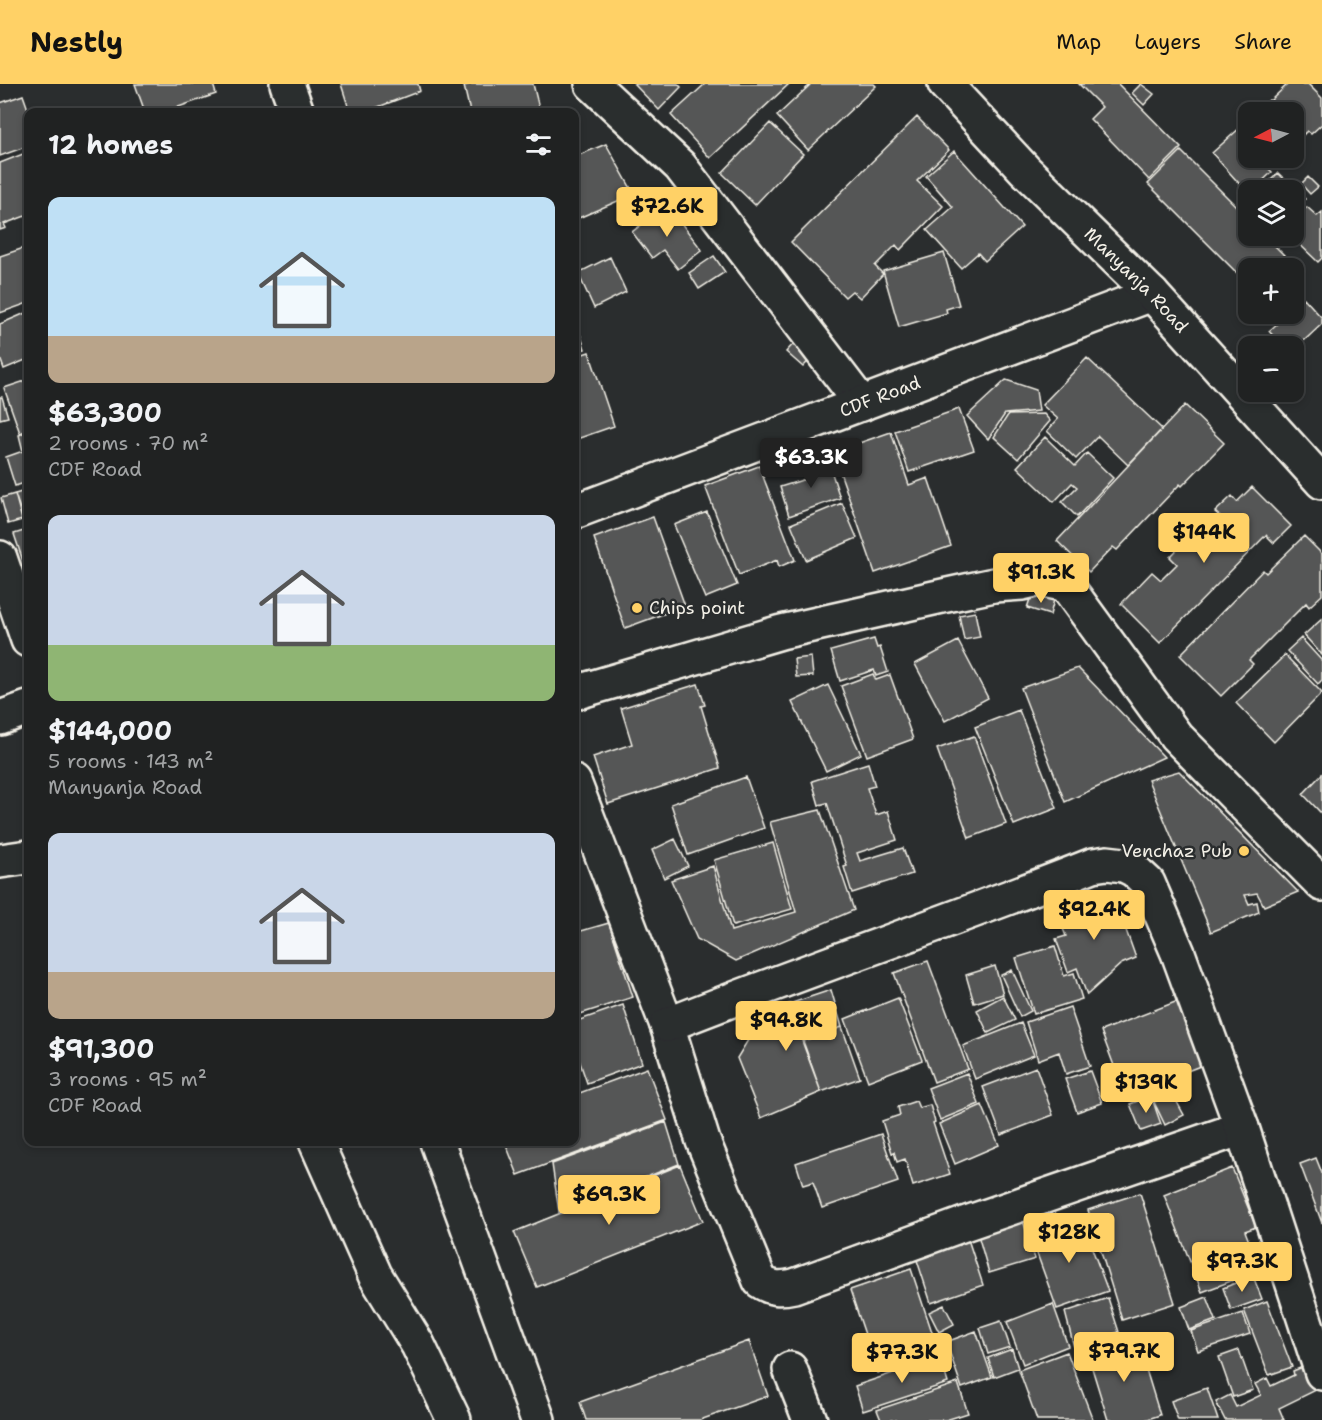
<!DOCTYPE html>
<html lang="en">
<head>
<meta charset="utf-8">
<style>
	body { margin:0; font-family:"Shantell Sans",sans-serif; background:#282a2a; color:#f1f3f6; height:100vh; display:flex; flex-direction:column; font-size:22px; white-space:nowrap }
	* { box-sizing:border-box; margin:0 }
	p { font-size:20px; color:#a2a4a5 }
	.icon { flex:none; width:33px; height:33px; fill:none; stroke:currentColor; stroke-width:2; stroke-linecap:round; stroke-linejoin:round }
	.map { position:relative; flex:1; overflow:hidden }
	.sheet { position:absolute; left:24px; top:24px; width:555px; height:1038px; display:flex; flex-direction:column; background:#202222; border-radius:12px; box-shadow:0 3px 9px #0003,0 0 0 2px #3d3f40 }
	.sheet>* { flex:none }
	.needle { width:39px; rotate:264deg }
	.controls { position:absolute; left:1238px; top:18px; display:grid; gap:12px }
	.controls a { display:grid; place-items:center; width:66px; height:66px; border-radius:12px; background:#202222; box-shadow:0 3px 9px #0003,0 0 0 2px #3d3f40; font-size:30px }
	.price { position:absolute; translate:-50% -51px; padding:0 14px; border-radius:6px; background:#ffd166; color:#111; font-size:20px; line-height:39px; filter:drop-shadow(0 2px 3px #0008) }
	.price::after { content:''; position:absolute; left:50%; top:36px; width:18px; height:14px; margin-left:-9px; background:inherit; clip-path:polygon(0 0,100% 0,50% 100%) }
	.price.active { background:#222; color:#fff }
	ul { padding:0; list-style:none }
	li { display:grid; align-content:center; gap:12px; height:318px; padding:0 24px }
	li span { display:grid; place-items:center; height:186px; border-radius:12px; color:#555 }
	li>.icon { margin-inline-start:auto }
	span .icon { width:108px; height:108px; fill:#fffc; stroke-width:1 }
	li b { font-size:26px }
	h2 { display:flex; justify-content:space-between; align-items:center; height:72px; padding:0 24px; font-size:26px }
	header { display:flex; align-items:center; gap:36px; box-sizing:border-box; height:84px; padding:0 30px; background:#ffd166; color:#111 }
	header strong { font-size:28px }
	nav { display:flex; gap:33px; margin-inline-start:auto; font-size:21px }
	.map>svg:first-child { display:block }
	.building { fill:#555756; stroke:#f4f1e8; stroke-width:1.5 }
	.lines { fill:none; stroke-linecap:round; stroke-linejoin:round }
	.minor-casing { stroke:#f4f1e8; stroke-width:38 }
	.major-casing { stroke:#f4f1e8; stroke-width:38 }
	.minor { stroke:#2a2d2e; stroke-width:33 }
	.major { stroke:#2a2d2e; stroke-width:33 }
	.poi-dot { fill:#ffd166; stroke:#2a2d2e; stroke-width:2 }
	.labels { text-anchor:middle; stroke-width:5; stroke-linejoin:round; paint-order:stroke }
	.street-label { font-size:18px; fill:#f4f1e8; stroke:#2a2d2e }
	.poi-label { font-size:18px; fill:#f4f1e8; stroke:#2a2d2e; text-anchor:start }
</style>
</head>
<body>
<header>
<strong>Nestly</strong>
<nav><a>Map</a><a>Layers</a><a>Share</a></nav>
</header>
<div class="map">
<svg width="1322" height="1336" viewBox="0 0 1322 1336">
	<rect width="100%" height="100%" fill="#2a2d2e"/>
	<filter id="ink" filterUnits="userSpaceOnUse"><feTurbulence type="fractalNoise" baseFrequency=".0167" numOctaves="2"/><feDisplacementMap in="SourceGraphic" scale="12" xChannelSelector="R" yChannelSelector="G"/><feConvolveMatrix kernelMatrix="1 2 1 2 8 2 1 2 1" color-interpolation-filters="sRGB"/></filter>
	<g filter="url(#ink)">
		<path class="building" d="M135,0H213L216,10L164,28H145Z
			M341,0H418L420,7L365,28H350Z
			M471,0H533L540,28H470L464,2Z
			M634,0H678L681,3L659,26Z
			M705,0H789L710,74L671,31Z
			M811,0H874L876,2L808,66L777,32Z
			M1079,0H1118L1181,64L1149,96L1090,35L1102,23Z
			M1141,0L1154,10L1144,21L1132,9Z
			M1288,0H1308L1322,14V40L1311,50L1307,47L1304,50L1293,38V28H1283L1271,16Z
			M23,11L29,28L28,62L0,72V19Z
			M1269,16L1281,28H1256Z
			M917,33L949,66L917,97L943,122L900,166L896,161L875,182L883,190L860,214L852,207L845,213L791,158Z
			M770,39L803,70L755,121L722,89Z
			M1293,41L1303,51L1296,57L1299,61L1293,67Z
			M1242,42L1248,49V74H1271L1274,77L1267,83L1272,88L1255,104L1251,101L1245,106L1212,69Z
			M606,60L634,110L574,136V73Z
			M954,67L1022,143L985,177L978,169L961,184L927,146L953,123L926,92Z
			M1181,67L1248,134V152H1265L1300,187L1293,194V184H1248V200L1148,100Z
			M28,68V131L4,140L6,144L0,146V79Z
			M1278,89L1305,115L1300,120L1305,125L1307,123L1317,132L1322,128V174L1318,178L1291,152H1293V106H1261Z
			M1308,93L1318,103L1310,110L1301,100Z
			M667,121L702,166L678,185L663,166L652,174L632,148Z
			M27,163L28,168V219L0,229V172Z
			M944,169L959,221L946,225L947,229L899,243L883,187Z
			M714,172L725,188L699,205L689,189Z
			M610,173L626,208L594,224L578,189Z
			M1304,214L1322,234V240L1293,267V262H1282L1269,247L1288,230H1293V225Z
			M28,228V275L4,285L0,274V240Z
			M574,231L585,265L574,268Z
			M798,255L815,270L803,283L786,268Z
			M589,268L614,342L574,356V273Z
			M1087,274L1162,345L1128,381L1098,352L1076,375L1047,347L1058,335L1042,321Z
			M28,296V346L20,349L4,304Z
			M1006,296L1036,306L1039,327L1005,330L988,355L967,332Z
			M0,313H2L8,333L0,335Z
			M1185,321L1224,359L1182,402L1180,400L1117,466L1113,463L1089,488L1057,457Z
			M959,325L974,366L909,388L895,347Z
			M1044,330L1050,337L1018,375L994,353L1008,331Z
			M28,348V398L15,402L6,373L23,367L19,351Z
			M891,348L909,401L928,394L951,462L875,489L833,368Z
			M1045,353L1075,382L1087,369L1113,394L1077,433L1062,418L1077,403L1072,399L1054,418L1017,383Z
			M827,374L840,414L789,432L780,403L812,393L808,380Z
			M759,382L795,476L779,483L777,476L739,491L705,402Z
			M1252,403L1291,442L1274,459L1266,451L1160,559L1121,520L1152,488L1161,496L1177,480L1170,473L1199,443L1208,451L1224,436L1215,428L1232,412L1237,418Z
			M28,406V449L15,410Z
			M15,410L22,436L8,440L1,414Z
			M842,419L857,454L806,476L791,440Z
			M707,428L737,501L705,514L674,441Z
			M653,433L685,522L625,544L594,454Z
			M27,446L28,481L25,483L14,450Z
			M1304,452L1322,470V511L1309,523L1306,519L1249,576L1253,580L1221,612L1180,571L1263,486L1266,489Z
			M1032,509L1054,516L1050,531L1027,524Z
			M975,528L980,553L964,556L959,531Z
			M1322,535V571L1304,551Z
			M1301,554L1322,577V596L1318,600L1287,567Z
			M874,555L877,564L880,563L888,588L876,592L874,586L840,597L831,567Z
			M958,557L988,614L945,637L915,580Z
			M1285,571L1322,609L1274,658L1236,619Z
			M811,573L813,592L796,593L794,575Z
			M1078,584L1164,673L1065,718L1021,604Z
			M873,590L876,596L890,591L913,655L867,672L841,602Z
			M698,600L705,621L701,622L720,684L608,720L593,673L632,660L621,624Z
			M828,601L861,670L826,687L792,618Z
			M1019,626L1057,724L1014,741L975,643Z
			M974,652L1006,740L969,754L937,665Z
			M868,679L875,702L867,704L876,731L888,727L897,756L857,769L860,777L903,764L912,790L852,809L844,783L847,782L827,719L819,721L812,697Z
			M1179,687L1298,808L1264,822L1257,809L1245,811L1249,820L1257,818L1259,828L1211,848L1148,696Z
			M1322,690V730L1303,710Z
			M746,693L764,744L688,771L671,720Z
			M820,726L854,826L736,877L697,855L671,796L713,782L731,847L796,828L770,738Z
			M675,755L688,782L664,794L652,766Z
			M773,759L792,825L733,842L714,776Z
			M1097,812L1103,827L1117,821L1136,874L1121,880L1087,911L1077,884L1068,888L1056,855L1066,852L1056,828Z
			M609,839L633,913L574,932V849Z
			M1055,862L1064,892L1074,889L1082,915L1034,930L1016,874Z
			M928,877L968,985L934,998L894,889Z
			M995,882L1003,910L974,919L966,891Z
			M1012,886L1031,927L1020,933L1001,891Z
			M831,906L842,943L802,957L821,1008L761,1034L737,974L765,928Z
			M1003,912L1015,936L988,949L977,926Z
			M898,914L922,976L868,997L845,935Z
			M1183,915L1208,979L1125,1011L1101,947Z
			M623,921L642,979L587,999L574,961V938Z
			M1070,923L1090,982L1066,990L1059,968L1038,976L1026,938Z
			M1021,939L1034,971L975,995L963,962Z
			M842,943L860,994L821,1008L803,957Z
			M1036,983L1053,1031L1001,1051L983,1003Z
			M647,984L667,1036L518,1091L505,1058H574V1011Z
			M1090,987L1102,1019L1077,1028L1065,995Z
			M967,989L979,1020L940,1036L928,1004Z
			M1172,1009L1184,1031L1165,1041L1154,1018Z
			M1151,1012L1161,1040L1141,1047L1130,1020Z
			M916,1017L919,1024L930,1021L935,1038L933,1039L950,1090L913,1102L905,1075L897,1078L894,1068L892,1069L882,1037L900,1031L898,1023Z
			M982,1021L999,1061L955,1080L939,1040Z
			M666,1038L679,1080L559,1128L552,1080Z
			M881,1050L898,1098L822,1124L813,1098L803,1101L796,1079Z
			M1316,1074L1322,1089V1139L1300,1080Z
			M680,1081L703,1137L537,1203L514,1148Z
			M1232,1084L1256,1143L1245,1147L1260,1186L1202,1208L1164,1111Z
			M1140,1109L1175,1219L1122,1236L1088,1126Z
			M1021,1130L1035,1175L989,1189L976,1144Z
			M1081,1135L1108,1207L1057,1225L1031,1153Z
			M965,1146L983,1201L931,1219L913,1164Z
			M911,1185L939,1269L878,1289L850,1206Z
			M1253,1192L1262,1215L1231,1226L1223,1204Z
			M1207,1213L1216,1236L1189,1246L1181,1223Z
			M1108,1214L1119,1248L1074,1263L1065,1228Z
			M1267,1217L1292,1283L1269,1291L1244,1226Z
			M1053,1220L1068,1262L1023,1280L1007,1238Z
			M944,1221L954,1240L939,1248L929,1228Z
			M1243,1229L1250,1250L1198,1267L1191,1247Z
			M1001,1237L1010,1263L988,1270L980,1244Z
			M976,1247L992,1293L962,1304L946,1258Z
			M1137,1256L1160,1331L1145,1336H1108L1088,1271Z
			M749,1257L768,1312L700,1336H586L580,1318Z
			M1012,1265L1018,1284L994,1293L988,1274Z
			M1239,1266L1253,1306L1233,1313L1219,1273Z
			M1067,1268L1093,1336H1037L1019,1286Z
			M940,1273L948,1299L863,1327L855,1302Z
			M1305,1282L1316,1306L1279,1324L1284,1336H1225L1216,1318L1230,1311L1236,1323L1261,1311L1255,1300L1267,1294L1271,1302L1294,1291L1293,1287Z
			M958,1299L968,1329L946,1336H881L877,1326Z
			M1207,1304L1218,1336H1178L1171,1317Z"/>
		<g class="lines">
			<g class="minor-casing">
				<g id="minor">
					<path d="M287,0L297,28"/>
					<path d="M592,0L680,82L862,320"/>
					<path id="s1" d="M574,428L1152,210"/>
					<path d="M0,474L28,556"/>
					<path d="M574,609L781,548L947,511L994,501L1022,499L1039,495L1066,501L1176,652L1322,800"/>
					<path d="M0,634L28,624"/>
					<path d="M574,698L667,941L703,1057L760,1197C772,1205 780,1205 794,1202L964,1140L1242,1044"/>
					<path d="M0,777L28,773"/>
					<path d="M667,941C808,885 952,837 1093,781L1107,779L1124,781L1134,786L1148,799L1178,869L1242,1044L1322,1289"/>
					<path d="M316,1058L375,1191L418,1261L454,1336"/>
					<path d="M437,1058L538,1336"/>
					<path d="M790,1285L810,1336"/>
				</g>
			</g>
			<g class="major-casing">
				<g id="major">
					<path id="s2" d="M945,0L1025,86L1152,210L1322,398"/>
				</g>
			</g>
			<use href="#minor" class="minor"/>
			<use href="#major" class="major"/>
		</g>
	</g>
	<g class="poi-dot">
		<circle cx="637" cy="524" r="6"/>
		<circle cx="1244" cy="767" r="6"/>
	</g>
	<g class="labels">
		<g class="street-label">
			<text dy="6" stroke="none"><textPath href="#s2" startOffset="274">Manyanja Road</textPath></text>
			<text dy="6" stroke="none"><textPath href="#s1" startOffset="327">CDF Road</textPath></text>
		</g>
		<g class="poi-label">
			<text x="649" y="530">Chips point</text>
			<text x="1232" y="773" text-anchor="end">Venchaz Pub</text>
		</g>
	</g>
</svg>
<div class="controls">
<a><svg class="needle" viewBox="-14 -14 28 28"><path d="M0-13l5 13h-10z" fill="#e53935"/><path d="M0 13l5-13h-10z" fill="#a2a4a5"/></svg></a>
<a><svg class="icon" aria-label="layers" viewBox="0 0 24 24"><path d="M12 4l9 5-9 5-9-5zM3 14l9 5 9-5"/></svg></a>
<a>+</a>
<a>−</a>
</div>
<b class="price" style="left:667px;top:154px">$72.6K</b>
<b class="price active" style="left:811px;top:405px">$63.3K</b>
<b class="price" style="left:1204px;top:480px">$144K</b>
<b class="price" style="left:1041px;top:520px">$91.3K</b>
<b class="price" style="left:1094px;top:857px">$92.4K</b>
<b class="price" style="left:786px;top:968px">$94.8K</b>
<b class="price" style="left:1146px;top:1030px">$139K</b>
<b class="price" style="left:609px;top:1142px">$69.3K</b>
<b class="price" style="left:1069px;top:1180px">$128K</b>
<b class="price" style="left:1242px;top:1209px">$97.3K</b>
<b class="price" style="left:1124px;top:1299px">$79.7K</b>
<b class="price" style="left:902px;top:1300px">$77.3K</b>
<section class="sheet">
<h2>12 homes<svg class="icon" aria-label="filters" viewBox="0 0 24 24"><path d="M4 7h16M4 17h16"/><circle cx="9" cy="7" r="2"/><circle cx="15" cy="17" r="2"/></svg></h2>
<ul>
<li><span style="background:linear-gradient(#bfe0f5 75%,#b9a48a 0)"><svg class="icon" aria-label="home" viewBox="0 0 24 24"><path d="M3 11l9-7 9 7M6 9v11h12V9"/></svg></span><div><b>$63,300</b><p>2 rooms · 70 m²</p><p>CDF Road</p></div></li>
<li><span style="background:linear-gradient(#c9d6e8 70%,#8fb573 0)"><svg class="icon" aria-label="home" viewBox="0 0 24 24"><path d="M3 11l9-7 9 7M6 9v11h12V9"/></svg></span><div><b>$144,000</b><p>5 rooms · 143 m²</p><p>Manyanja Road</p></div></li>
<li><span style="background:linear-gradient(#c9d6e8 75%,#b9a48a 0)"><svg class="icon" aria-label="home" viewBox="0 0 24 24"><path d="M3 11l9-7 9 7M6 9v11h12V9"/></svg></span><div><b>$91,300</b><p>3 rooms · 95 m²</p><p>CDF Road</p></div></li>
</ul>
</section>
</div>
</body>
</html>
